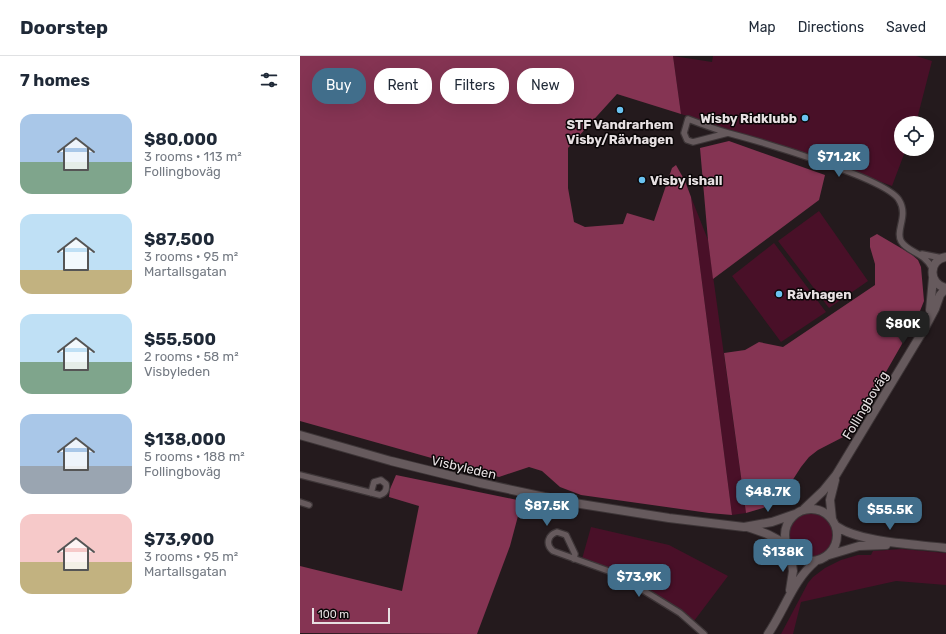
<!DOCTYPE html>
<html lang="en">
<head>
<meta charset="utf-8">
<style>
	body { margin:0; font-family:Rubik,sans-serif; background:#f6f6f7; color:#1f2937; height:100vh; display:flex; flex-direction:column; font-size:15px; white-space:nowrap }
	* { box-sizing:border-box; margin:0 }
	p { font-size:13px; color:#747a83 }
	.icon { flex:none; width:22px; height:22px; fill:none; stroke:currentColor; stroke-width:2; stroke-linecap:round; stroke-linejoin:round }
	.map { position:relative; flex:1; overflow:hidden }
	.panel { display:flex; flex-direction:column; background:#fff; width:300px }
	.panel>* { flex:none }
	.banner { position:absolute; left:12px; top:12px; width:380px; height:36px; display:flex; gap:8px }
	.buttons { position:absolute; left:594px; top:60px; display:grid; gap:8px }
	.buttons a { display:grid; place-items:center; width:40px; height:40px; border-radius:50%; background:#fff; box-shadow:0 4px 16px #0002; font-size:20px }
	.scale { position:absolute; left:12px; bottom:10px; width:78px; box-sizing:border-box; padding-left:4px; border:2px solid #e7e0e2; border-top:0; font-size:11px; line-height:14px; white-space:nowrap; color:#e7e0e2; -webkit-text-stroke:3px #0a0607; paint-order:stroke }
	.price { position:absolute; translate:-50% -34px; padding:0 9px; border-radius:8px; background:#416e8b; color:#fff; font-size:13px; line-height:26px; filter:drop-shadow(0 1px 2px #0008) }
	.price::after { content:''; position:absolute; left:50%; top:24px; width:12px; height:9px; margin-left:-6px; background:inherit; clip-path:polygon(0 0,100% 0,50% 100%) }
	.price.active { background:#222; color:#fff }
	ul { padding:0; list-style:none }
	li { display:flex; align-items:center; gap:12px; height:100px; padding:0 20px }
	li span { display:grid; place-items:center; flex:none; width:112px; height:80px; border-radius:12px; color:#555 }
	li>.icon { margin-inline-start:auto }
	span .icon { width:48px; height:48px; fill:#fffc; stroke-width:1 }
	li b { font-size:17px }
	h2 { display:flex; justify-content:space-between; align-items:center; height:48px; padding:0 20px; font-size:17px }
	.pill { padding:0 14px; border-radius:16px; background:#fff; box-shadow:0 4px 16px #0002; font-size:14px; line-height:36px }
	.pill.active { background:#416e8b; color:#fff }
	header { display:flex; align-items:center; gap:24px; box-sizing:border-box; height:56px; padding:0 20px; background:#fff; border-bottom:1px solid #e0e1e3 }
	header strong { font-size:19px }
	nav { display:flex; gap:22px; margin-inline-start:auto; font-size:14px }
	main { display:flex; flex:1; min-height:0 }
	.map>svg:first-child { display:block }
	.green { fill:#491028 }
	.forest { fill:#853453 }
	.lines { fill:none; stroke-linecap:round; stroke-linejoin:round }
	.street-casing { stroke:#3d3537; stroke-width:8 }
	.secondary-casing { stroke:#3d3537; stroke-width:10 }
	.street { stroke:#665a5d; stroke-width:5.5 }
	.secondary { stroke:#665a5d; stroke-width:8 }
	.poi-dot { fill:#6ac3f1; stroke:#0a0607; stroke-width:1.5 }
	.labels { text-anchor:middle; stroke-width:3; stroke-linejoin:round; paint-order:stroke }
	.poi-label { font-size:13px; font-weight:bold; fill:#e7e0e2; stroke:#0a0607; text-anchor:start }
	.street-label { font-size:13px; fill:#e7e0e2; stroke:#0a0607 }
</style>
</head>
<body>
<header>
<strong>Doorstep</strong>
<nav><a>Map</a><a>Directions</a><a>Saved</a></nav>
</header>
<main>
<section class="panel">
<h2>7 homes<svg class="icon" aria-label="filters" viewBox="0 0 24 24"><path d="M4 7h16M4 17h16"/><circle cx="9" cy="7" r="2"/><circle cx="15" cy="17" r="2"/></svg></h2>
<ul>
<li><span style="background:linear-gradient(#a9c7e8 60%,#7fa58c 0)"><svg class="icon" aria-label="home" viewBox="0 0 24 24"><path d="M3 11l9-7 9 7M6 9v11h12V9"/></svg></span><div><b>$80,000</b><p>3 rooms · 113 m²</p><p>Follingboväg</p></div></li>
<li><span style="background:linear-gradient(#bfe0f5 70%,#c2b280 0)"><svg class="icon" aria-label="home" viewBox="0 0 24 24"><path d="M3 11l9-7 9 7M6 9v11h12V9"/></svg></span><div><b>$87,500</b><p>3 rooms · 95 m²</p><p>Martallsgatan</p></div></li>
<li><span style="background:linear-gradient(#bfe0f5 60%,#7fa58c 0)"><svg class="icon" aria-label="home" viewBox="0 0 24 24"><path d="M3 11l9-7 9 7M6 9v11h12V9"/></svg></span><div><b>$55,500</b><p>2 rooms · 58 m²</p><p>Visbyleden</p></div></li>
<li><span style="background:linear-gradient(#a9c7e8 65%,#9aa5b1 0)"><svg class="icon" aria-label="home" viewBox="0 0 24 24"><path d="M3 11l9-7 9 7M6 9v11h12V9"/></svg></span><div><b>$138,000</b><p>5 rooms · 188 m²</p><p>Follingboväg</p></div></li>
<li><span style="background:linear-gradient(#f6c9c9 60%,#c2b280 0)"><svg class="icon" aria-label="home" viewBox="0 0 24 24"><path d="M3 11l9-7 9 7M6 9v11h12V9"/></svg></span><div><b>$73,900</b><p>3 rooms · 95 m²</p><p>Martallsgatan</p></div></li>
</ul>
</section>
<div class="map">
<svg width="646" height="578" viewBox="0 0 646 578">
	<rect width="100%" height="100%" fill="#241a1d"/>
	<path class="green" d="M373,0L412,6L413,0H616L632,5L616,67H601V93H606L592,130L505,98L381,58Z
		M391,141L408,184L446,457L432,459Z
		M519,155L568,225L529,252L478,185Z
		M474,187L526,256L481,286L432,220Z
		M488 478a23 23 0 1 1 46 0a23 23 0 1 1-46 0Z
		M291,471L369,489L428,520L394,565L387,559L316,515L282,503Z
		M602,493L646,497V529L596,525L501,546L493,578H481L508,527L513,521L525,512L541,504L558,499H571L573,495Z"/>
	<path class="forest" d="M0,0H373L381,58L317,38L268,92V132L274,166L285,171L323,168L327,157L354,165L372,112L376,109L385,125L391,141L432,459L409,457L281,439L260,431L242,415L229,411L199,421L0,365Z
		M429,85L525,119L519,144L413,223L408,184L400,92Z
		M577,178L611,198L618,204L621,211L624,245L618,260L551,377L518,394L509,401L501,411L485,436L475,447L463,452L446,457L424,297L445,294L459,286L483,291L575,229V208L570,191V182Z
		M96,419L222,445L210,490L177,578L0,577V510L102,535L119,450L89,441L90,433Z"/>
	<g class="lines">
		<g class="street-casing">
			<path id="street" d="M428,77L393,86L387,84L384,77L388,63C401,68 415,73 428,77C458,85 586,122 599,144C609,160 595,174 601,185C608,197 623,195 632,212
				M622,198L642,202
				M0,419L80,439C86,437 87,433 86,428L81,424L74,426L71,437
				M0,446L9,449
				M274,503L275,498L266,479L257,476C248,479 245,488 253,495L317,518L380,557L404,578"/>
		</g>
		<g class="secondary-casing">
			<path id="secondary" d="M646,201C628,204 628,228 646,232
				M630,254L633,222
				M0,379L91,405L180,427L268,446L369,462L444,471L472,466L495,458
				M485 479a26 26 0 1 1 52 0a26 26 0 1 1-52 0Z
				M504,453L523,435L536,419L626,270L635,253L640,239L646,232
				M532,463L530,444L535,424
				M536,470C561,487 615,488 646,492
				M447,471C463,476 475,480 488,491
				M529,499L559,490L586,489
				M490,534L493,515L490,495
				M468,578C485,553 493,524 516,505"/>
		</g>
		<use href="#street" class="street"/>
		<use href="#secondary" class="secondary"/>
	</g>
	<g class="poi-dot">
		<circle cx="320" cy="54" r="4"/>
		<circle cx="505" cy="62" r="4"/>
		<circle cx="342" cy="124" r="4"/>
		<circle cx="479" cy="238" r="4"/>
	</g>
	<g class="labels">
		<g class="poi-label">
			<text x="497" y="67" text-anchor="end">Wisby Ridklubb</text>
			<text x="320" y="73" text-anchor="middle">STF Vandrarhem<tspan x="320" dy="15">Visby/Rävhagen</tspan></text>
			<text x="350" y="129">Visby ishall</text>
			<text x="487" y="243">Rävhagen</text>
		</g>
		<g class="street-label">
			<text transform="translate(565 349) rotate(-59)" y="5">Follingboväg</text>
			<text transform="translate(164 411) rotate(13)" y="5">Visbyleden</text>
		</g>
	</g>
</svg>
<div class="buttons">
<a><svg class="icon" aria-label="locate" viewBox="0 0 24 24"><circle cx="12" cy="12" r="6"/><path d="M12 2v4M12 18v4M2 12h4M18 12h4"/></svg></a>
</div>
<div class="scale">100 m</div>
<b class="price" style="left:539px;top:122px">$71.2K</b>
<b class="price active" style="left:603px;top:289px">$80K</b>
<b class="price" style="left:468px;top:457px">$48.7K</b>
<b class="price" style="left:247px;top:471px">$87.5K</b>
<b class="price" style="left:590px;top:475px">$55.5K</b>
<b class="price" style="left:483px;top:517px">$138K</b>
<b class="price" style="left:339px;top:542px">$73.9K</b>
<div class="banner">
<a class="pill active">Buy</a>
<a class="pill">Rent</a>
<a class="pill">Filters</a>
<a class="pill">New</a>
</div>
</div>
</main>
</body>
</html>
